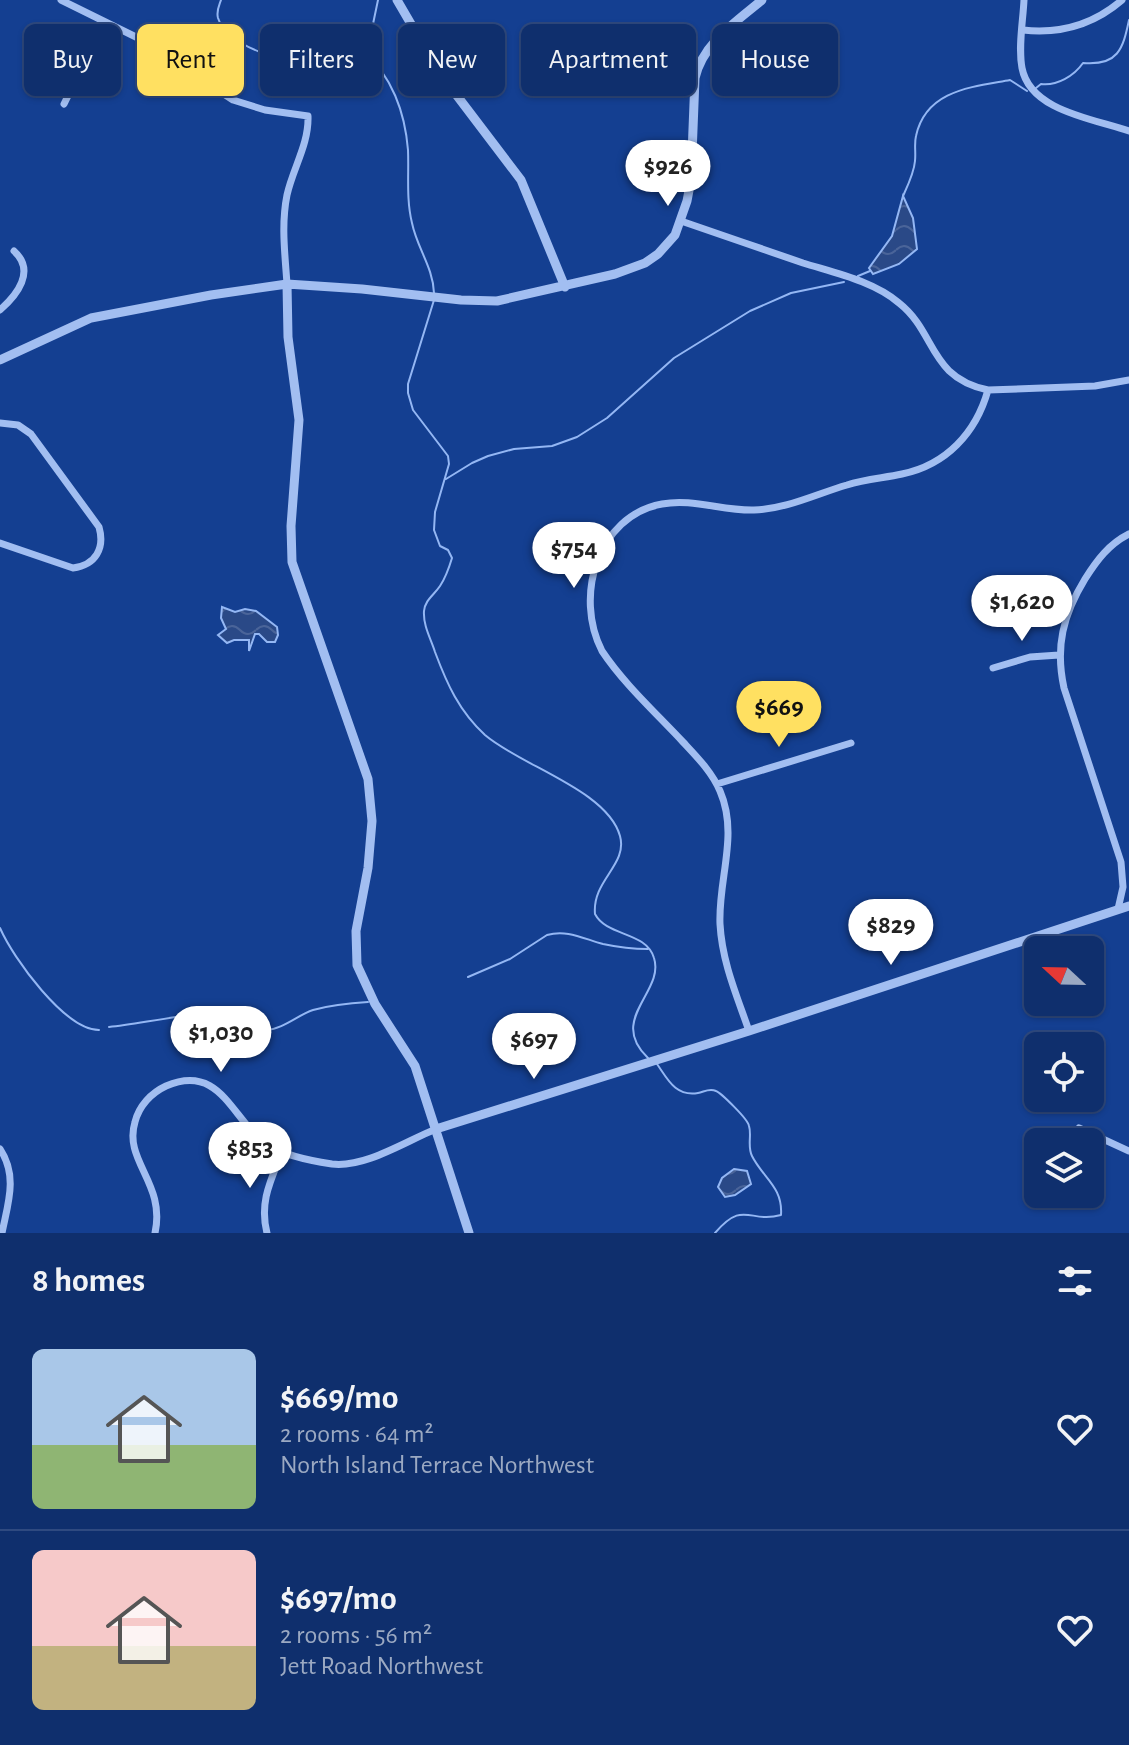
<!DOCTYPE html>
<html lang="en">
<head>
<meta charset="utf-8">
<style>
	body { margin:0; font-family:"Alegreya Sans",sans-serif; background:#183772; color:#f1f3f6; height:100vh; display:flex; flex-direction:column; font-size:30px; white-space:nowrap }
	* { box-sizing:border-box; margin:0 }
	p { font-size:26px; color:#9ba9c2 }
	.icon { flex:none; width:44px; height:44px; fill:none; stroke:currentColor; stroke-width:2; stroke-linecap:round; stroke-linejoin:round }
	.map { position:relative; height:1233px; overflow:hidden }
	.details { display:flex; flex-direction:column; background:#0f2f6d; flex:1 }
	.details>* { flex:none }
	.guide { position:absolute; left:24px; top:24px; width:1082px; height:72px; display:flex; gap:16px }
	.needle { width:52px; rotate:292deg }
	.fabs { position:absolute; left:1024px; top:936px; display:grid; gap:16px }
	.fabs a { display:grid; place-items:center; width:80px; height:80px; border-radius:12px; background:#0f2f6d; box-shadow:0 2px 6px #0004,0 0 0 2px #2f4a80; font-size:40px }
	.price { position:absolute; translate:-50% -68px; padding:0 18px; border-radius:28px; background:#fff; color:#222; font-size:26px; line-height:52px; filter:drop-shadow(0 2px 4px #0008) }
	.price::after { content:''; position:absolute; left:50%; top:48px; width:24px; height:18px; margin-left:-12px; background:inherit; clip-path:polygon(0 0,100% 0,50% 100%) }
	.price.selected { background:#ffe061; color:#111 }
	ul { padding:0; list-style:none }
	li { display:flex; align-items:center; gap:24px; height:200px; padding:0 32px }
	li+li { border-top:2px solid #2f4a80 }
	li span { display:grid; place-items:center; flex:none; width:224px; height:160px; border-radius:12px; color:#555 }
	li>.icon { margin-inline-start:auto }
	span .icon { width:96px; height:96px; fill:#fffc; stroke-width:1 }
	li b { font-size:34px }
	h2 { display:flex; justify-content:space-between; align-items:center; height:96px; padding:0 32px; font-size:34px }
	.chip { padding:0 28px; border-radius:12px; background:#0f2f6d; box-shadow:0 2px 6px #0004,0 0 0 2px #2f4a80; font-size:28px; line-height:72px }
	.chip.selected { background:#ffe061; color:#111 }
	.map>svg:first-child { display:block }
	.water { fill:url(#water-waves); stroke:#94b7f4; stroke-width:2 }
	.lines { fill:none; stroke-linecap:round; stroke-linejoin:round }
	.stream { stroke:#94b7f4; stroke-width:2 }
	.minor { stroke:#a2bef1; stroke-width:7 }
	.tertiary { stroke:#a2bef1; stroke-width:9 }
</style>
</head>
<body>
<div class="map">
<svg width="1129" height="1233" viewBox="0 0 1129 1233">
	<defs>
		<pattern id="water-waves" width="16" height="10" patternUnits="userSpaceOnUse" patternTransform="scale(2)"><rect width="16" height="10" fill="#2a4987"/><path d="M0 5q4-4 8 0t8 0" fill="none" stroke="#4a6499"/></pattern>
	</defs>
	<rect width="100%" height="100%" fill="#143f91"/>
	<path class="water" d="M903,196L913,218L917,249L899,264L873,274L869,268L892,236Z
		M222,607L235,612L245,609L256,611L277,627L278,635L275,642H267L259,634H255L249,651V640H234L227,643L218,635L226,629L221,618Z
		M734,1169L747,1171L751,1184L735,1195L725,1197L718,1187L722,1178Z"/>
	<g class="lines">
		<path class="stream" d="M221,0C219,6 216,11 218,18C227,47 287,64 315,63C331,62 347,55 363,52C392,75 405,113 408,150C409,174 406,199 412,223C417,248 433,267 434,293
			M363,51L373,24L378,0
			M1036,88L1041,84C1057,86 1074,76 1083,63C1118,66 1123,49 1129,20
			M903,196C908,185 914,173 915,161C916,152 914,144 916,136C926,90 972,87 1010,80L1027,91
			M858,276L870,271
			M434,300L408,384V393L413,410L448,456L449,464L435,512L434,530L440,546L448,550L452,558C449,568 446,577 440,586C434,595 425,600 424,611C423,626 431,639 435,652C447,684 459,711 485,735C521,766 607,790 620,836C628,865 592,880 595,914C607,937 646,931 654,958C665,992 607,1019 648,1058
			M446,479L472,463L488,456L514,449L552,446L577,437L607,418L674,358L750,311L791,293L844,282
			M0,928C13,958 65,1030 99,1030
			M468,977L510,959L547,935C567,929 584,939 603,944C617,947 633,949 648,949
			M109,1027C141,1024 184,1013 214,1015C234,1017 250,1032 267,1030C283,1029 298,1015 313,1010C331,1005 350,1003 368,1002
			M657,1064C667,1078 675,1097 698,1093C704,1092 709,1088 716,1091C721,1093 748,1119 749,1126C752,1135 747,1146 752,1156C763,1178 783,1187 781,1215C749,1224 744,1199 715,1233"/>
		<path class="minor" d="M61,0L140,39L233,100L265,110L308,116C309,144 293,168 287,195C281,225 285,254 287,284
			M1024,0C1023,21 1018,47 1022,68C1030,111 1094,119 1129,131
			M1023,30C1060,34 1093,25 1122,0
			M64,104L104,22
			M681,221C722,235 762,249 803,263C835,273 873,281 899,303C937,333 928,377 988,390L1095,386L1129,380
			M0,310C17,295 36,271 14,251
			M0,423L18,425L31,434L99,527C105,548 96,565 73,568L0,543
			M993,668L1030,657L1059,655
			M717,784L851,743
			M1118,909L1123,887L1121,862L1064,688C1055,647 1063,615 1085,579C1097,560 1109,544 1129,534
			M749,1031C737,996 722,962 720,924C718,879 739,835 720,791C712,772 697,757 683,742C656,713 624,684 602,651C574,597 597,516 662,504C692,498 723,511 754,510C787,509 816,494 847,485C865,479 884,478 902,474C946,465 976,433 988,390
			M1079,1128L1129,1151
			M0,1149C18,1176 8,1203 2,1233
			M155,1233C166,1183 123,1161 135,1122C139,1106 151,1093 166,1086C222,1062 232,1122 268,1145C285,1156 312,1161 332,1164C365,1168 406,1141 436,1129
			M267,1233C259,1202 271,1180 282,1152"/>
		<path class="tertiary" d="M397,0L439,72L521,180L565,287
			M287,284L288,337L299,420L291,526L292,562L368,779L372,821L368,868L356,931L357,965L375,1004L415,1066L469,1233
			M0,360L91,318L211,295L287,284L362,289L461,300L497,301L615,274L645,263L658,254L675,235L687,201L691,180L695,78C703,43 736,22 762,0
			M436,1129L749,1031L1129,906"/>
	</g>
</svg>
<div class="fabs">
<a><svg class="needle" viewBox="-14 -14 28 28"><path d="M0-13l5 13h-10z" fill="#e53935"/><path d="M0 13l5-13h-10z" fill="#9ba9c2"/></svg></a>
<a><svg class="icon" aria-label="locate" viewBox="0 0 24 24"><circle cx="12" cy="12" r="6"/><path d="M12 2v4M12 18v4M2 12h4M18 12h4"/></svg></a>
<a><svg class="icon" aria-label="layers" viewBox="0 0 24 24"><path d="M12 4l9 5-9 5-9-5zM3 14l9 5 9-5"/></svg></a>
</div>
<b class="price" style="left:668px;top:208px">$926</b>
<b class="price" style="left:574px;top:590px">$754</b>
<b class="price" style="left:1022px;top:643px">$1,620</b>
<b class="price selected" style="left:779px;top:749px">$669</b>
<b class="price" style="left:891px;top:967px">$829</b>
<b class="price" style="left:221px;top:1074px">$1,030</b>
<b class="price" style="left:534px;top:1081px">$697</b>
<b class="price" style="left:250px;top:1190px">$853</b>
<div class="guide">
<a class="chip">Buy</a>
<a class="chip selected">Rent</a>
<a class="chip">Filters</a>
<a class="chip">New</a>
<a class="chip">Apartment</a>
<a class="chip">House</a>
</div>
</div>
<section class="details">
<h2>8 homes<svg class="icon" aria-label="filters" viewBox="0 0 24 24"><path d="M4 7h16M4 17h16"/><circle cx="9" cy="7" r="2"/><circle cx="15" cy="17" r="2"/></svg></h2>
<ul>
<li><span style="background:linear-gradient(#a9c7e8 60%,#8fb573 0)"><svg class="icon" aria-label="home" viewBox="0 0 24 24"><path d="M3 11l9-7 9 7M6 9v11h12V9"/></svg></span><div><b>$669/mo</b><p>2 rooms · 64 m²</p><p>North Island Terrace Northwest</p></div><svg class="icon" aria-label="heart" viewBox="0 0 24 24"><path d="M12 20l-8-8c-3-5 5-10 8-4 3-6 11-1 8 4z"/></svg></li>
<li><span style="background:linear-gradient(#f6c9c9 60%,#c2b280 0)"><svg class="icon" aria-label="home" viewBox="0 0 24 24"><path d="M3 11l9-7 9 7M6 9v11h12V9"/></svg></span><div><b>$697/mo</b><p>2 rooms · 56 m²</p><p>Jett Road Northwest</p></div><svg class="icon" aria-label="heart" viewBox="0 0 24 24"><path d="M12 20l-8-8c-3-5 5-10 8-4 3-6 11-1 8 4z"/></svg></li>
</ul>
</section>
</body>
</html>
